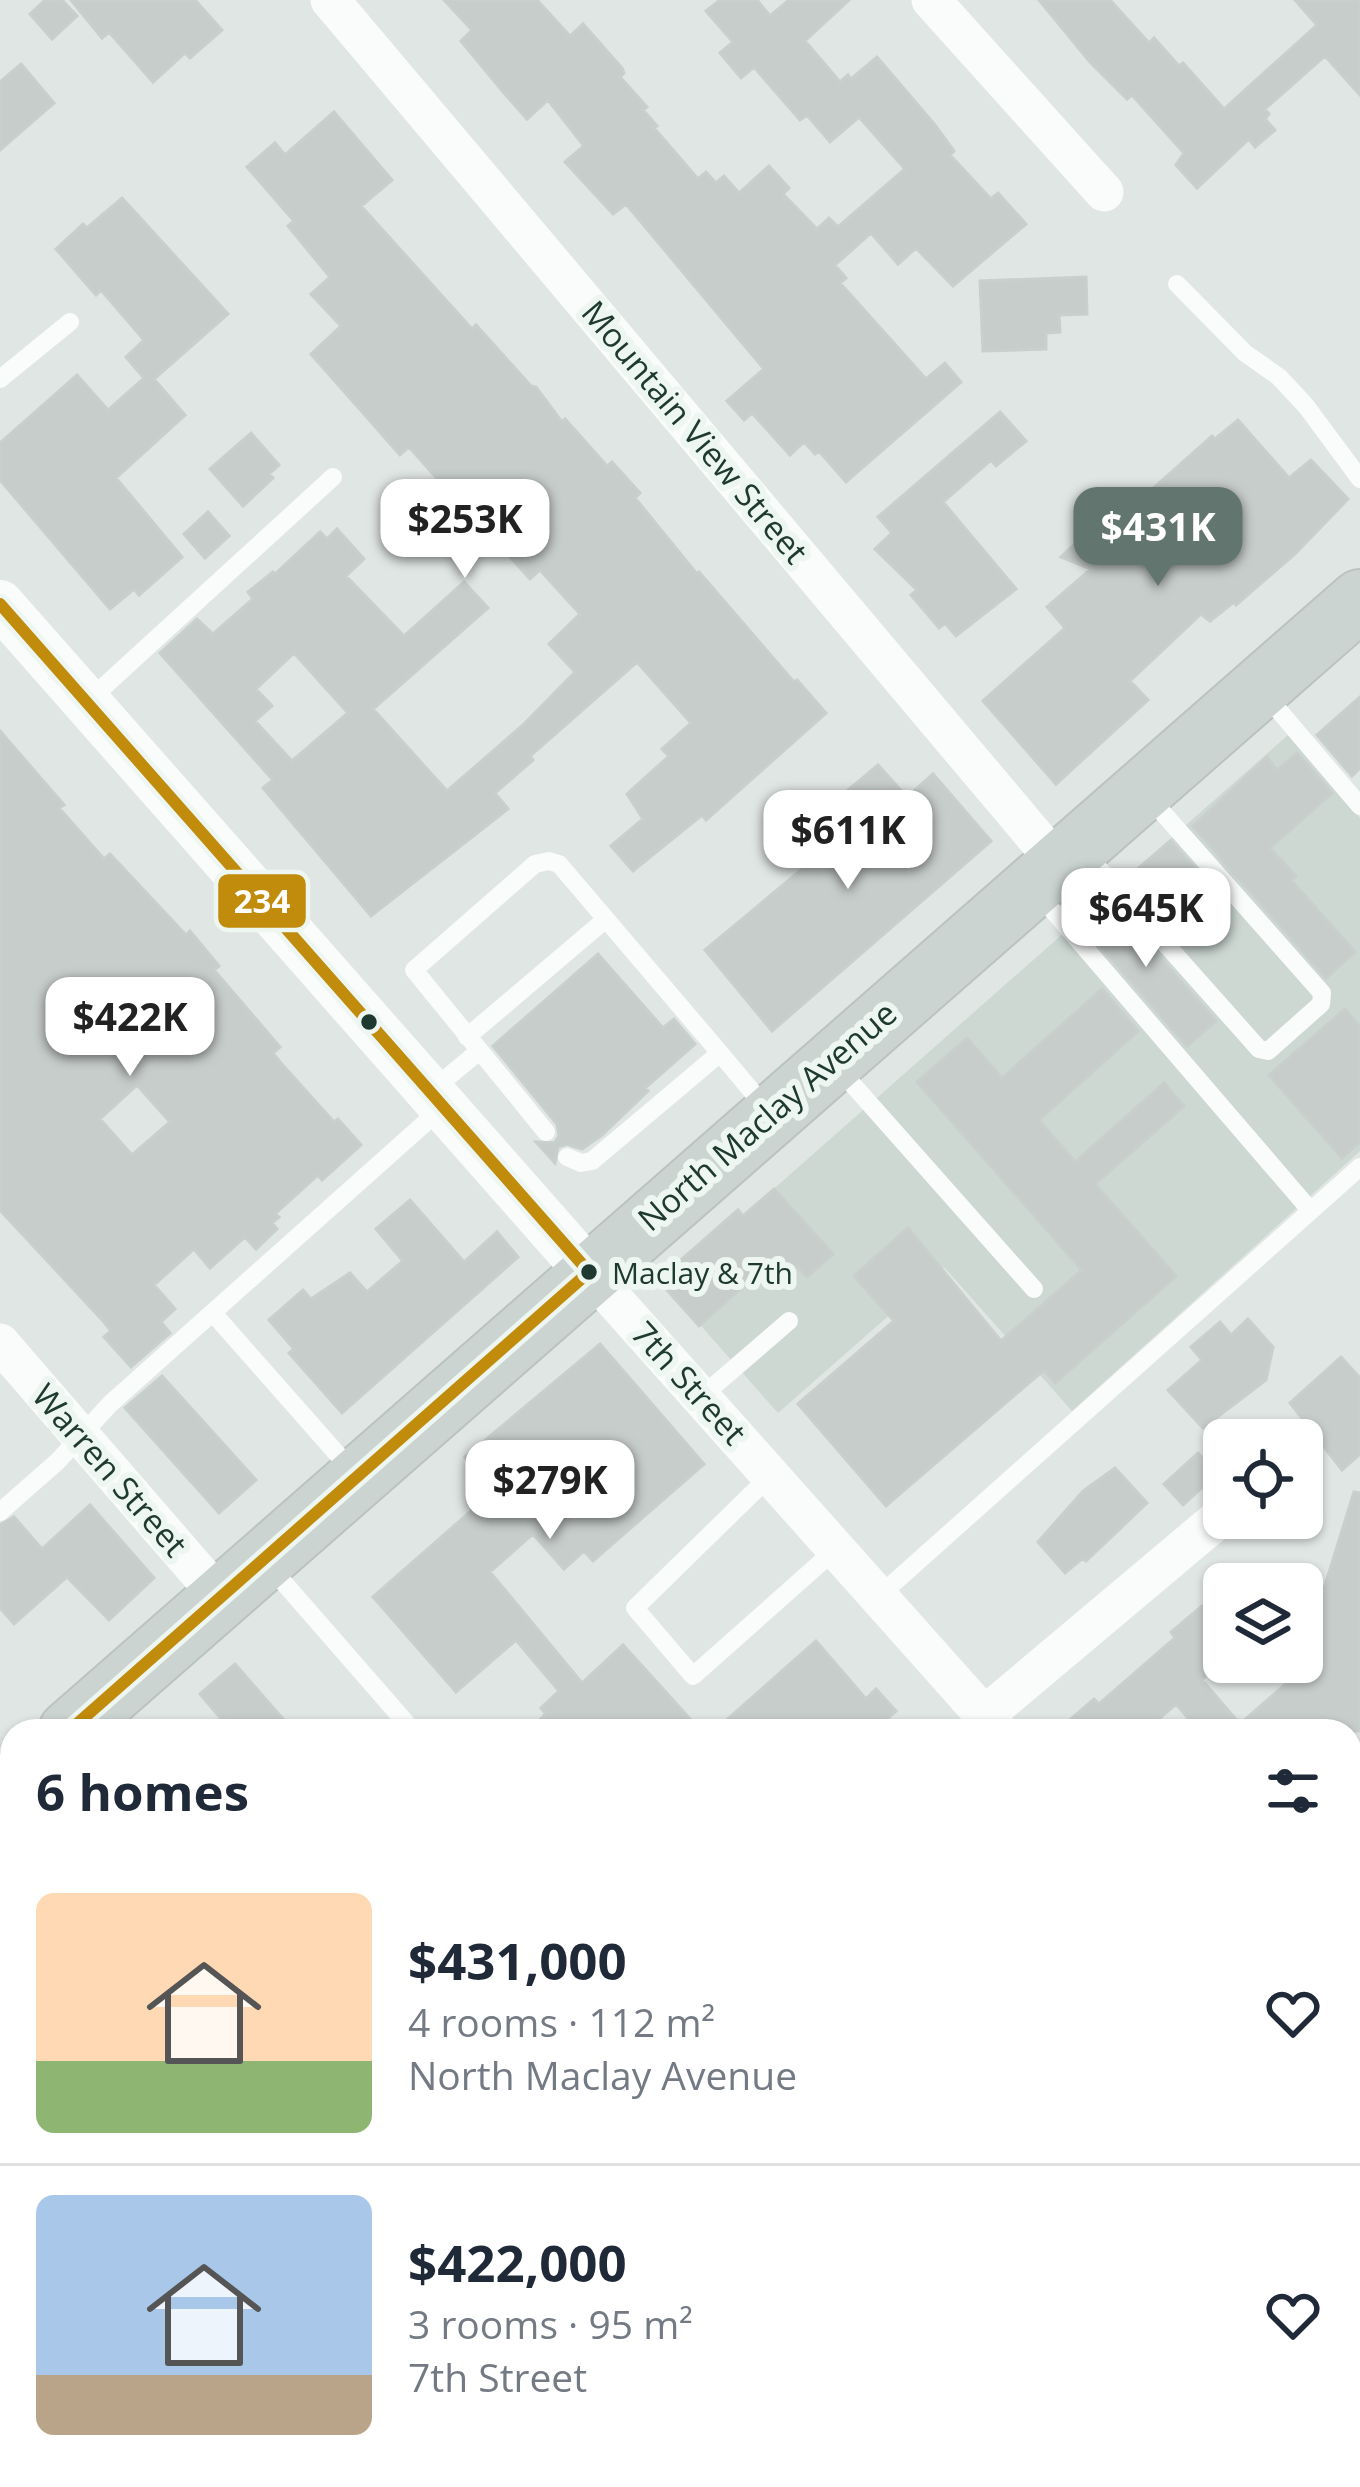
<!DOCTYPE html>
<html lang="en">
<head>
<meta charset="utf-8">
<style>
	body { margin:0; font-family:"Open Sans",sans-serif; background:#f2f2f3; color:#1f2937; height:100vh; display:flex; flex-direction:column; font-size:45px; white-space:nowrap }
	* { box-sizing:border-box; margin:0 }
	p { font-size:39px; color:#747a83 }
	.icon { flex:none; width:66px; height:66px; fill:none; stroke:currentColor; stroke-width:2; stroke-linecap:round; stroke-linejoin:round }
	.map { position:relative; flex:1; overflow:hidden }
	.sheet { position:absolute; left:0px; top:1719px; width:1362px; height:768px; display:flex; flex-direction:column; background:#fff; border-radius:36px 36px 0 0; box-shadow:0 3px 9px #0004 }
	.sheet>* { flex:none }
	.fabs { position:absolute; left:1203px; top:1419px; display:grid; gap:24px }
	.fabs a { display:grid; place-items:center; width:120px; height:120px; border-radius:18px; background:#fff; box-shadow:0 3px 9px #0004; font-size:60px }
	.price { position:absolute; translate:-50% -102px; padding:0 27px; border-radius:24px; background:#fff; color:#222; font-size:39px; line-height:78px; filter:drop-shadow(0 3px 6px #0008) }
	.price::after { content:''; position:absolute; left:50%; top:72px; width:36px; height:27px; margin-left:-18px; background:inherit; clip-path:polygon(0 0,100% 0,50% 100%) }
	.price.current { background:#62766f; color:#fff }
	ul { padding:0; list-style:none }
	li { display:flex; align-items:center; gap:36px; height:300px; padding:0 36px }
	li+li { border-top:3px solid #e0e1e3 }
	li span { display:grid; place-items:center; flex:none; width:336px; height:240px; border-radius:18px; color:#555 }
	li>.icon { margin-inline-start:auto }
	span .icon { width:144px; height:144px; fill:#fffc; stroke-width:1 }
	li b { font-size:51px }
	h2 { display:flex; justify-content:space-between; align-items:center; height:144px; padding:0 36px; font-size:51px }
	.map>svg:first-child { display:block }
	.built { fill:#cdd8d3 }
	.building { fill:#c7cdca; stroke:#c9cfcc; stroke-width:3; fill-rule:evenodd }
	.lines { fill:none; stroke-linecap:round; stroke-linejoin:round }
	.primary-casing { stroke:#bac3c0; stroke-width:64 }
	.service { stroke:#fafbfb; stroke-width:18 }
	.minor { stroke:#fafbfb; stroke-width:39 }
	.tertiary { stroke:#fafbfb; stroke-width:48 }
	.primary { stroke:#cbd4d1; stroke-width:60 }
	.bus-1-casing { stroke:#edf6f1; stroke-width:21 }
	.bus-1 { stroke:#c18b0c; stroke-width:12 }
	.bus-dot { fill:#1e3930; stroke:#edf6f1; stroke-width:4.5 }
	.labels { text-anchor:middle; stroke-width:12; stroke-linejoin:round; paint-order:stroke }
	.bus-label { font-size:30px; fill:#1e3930; stroke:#edf6f1; text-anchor:start }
	.street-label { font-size:33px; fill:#1e3930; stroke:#edf6f1 }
	.line-badge { stroke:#edf6f1; stroke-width:4.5 }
	.badge-label { font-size:33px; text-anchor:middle; font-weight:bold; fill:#fff }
</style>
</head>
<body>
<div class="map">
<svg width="1360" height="2487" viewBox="0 0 1360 2487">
	<rect width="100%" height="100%" fill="#e0e6e3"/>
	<path class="built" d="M1288,735L1360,818V1151L1072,1411L944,1267L778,1413L665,1285Z"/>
	<path class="building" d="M45,0H62L77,16L52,39L30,14Z
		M71,0H195L222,30L190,58L185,53L153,82L109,32L102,38Z
		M444,0H537L570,36L583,24L622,68L624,73L620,77L647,107L643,110L657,126L654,128L698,179L706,172L716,183L724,176L739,193L769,166L789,188L783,194L817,229L829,218L838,227L905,169L859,117L830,142L807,115L800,120L754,67L741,78L720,53L733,42L706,11L720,0H757L770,16L789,0H849L805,41L840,82L848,75L851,79L877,57L935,125L954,151L950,155L991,199L998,193L1026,224L953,286L916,248L898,264L871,233L835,265L846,278L840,283L926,379L945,363L961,382L846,482L819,451L815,454L804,442L790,455L752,413L744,420L727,401L764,369L626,204L613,214L565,162L584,146L548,100L527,119L504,93L461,41L472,30Z
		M1039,0H1110L1149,43L1154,38L1179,66L1183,63L1224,109L1317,25L1295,0H1360V95L1325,56L1265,109L1269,114L1265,119L1275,130L1255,147L1249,139L1197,188L1176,165L1184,153L1132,95L1127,99L1090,62Z
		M21,64L54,103L0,150V82Z
		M334,112L392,180L361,206L472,329L476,325L531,386L536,387L562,422L565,419L607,466L612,462L640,493L635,498L697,574L699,572L794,682L797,680L826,713L706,820L702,815L633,871L611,846L643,819L627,794L669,756L662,749L691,723L637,662L530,756L533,760L495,793L508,809L371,916L263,788L273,780L160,653L197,619L213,634L253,599L248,592L273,572L275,574L320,532L327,539L337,529L364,559L346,576L404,636L464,582L488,608L373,709L447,791L523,725L575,672L549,644L580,614L540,570L530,579L499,545L509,536L464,482L451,494L409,447L400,455L311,354L341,326L311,294L330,277L288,226L294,221L247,167L275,143L285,155ZM294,653L348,713L292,761L255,721L272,706L256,689Z
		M122,198L228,314L154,379L185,415L116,478L182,557L139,595L134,589L110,609L0,480V443L77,375L108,410L144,378L126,357L144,340L101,290L96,295L56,249L83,224L87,228Z
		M1086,277L1087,314L1059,315L1060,332L1046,333V349L983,351L980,281Z
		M1000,412L1026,441L996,466L991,460L943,502L1016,589L956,636L945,623L939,628L911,595L917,590L875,549L892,533L878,517Z
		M1238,420L1289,478L1311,460L1348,499L1295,554L1236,605L1234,602L1210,621L1201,614L1130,681L1148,700L1056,784L983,701L1065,628L1047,607L1091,569L1061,557L1096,524L1104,532L1212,436L1215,439Z
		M251,433L279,465L269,474L273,478L243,506L210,469Z
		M208,512L229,536L205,558L184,534Z
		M1360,697V768L1352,776L1317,735Z
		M0,731L64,805L59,808L104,859L110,854L186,935L190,931L219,966L214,970L280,1047L273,1053L280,1062L334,1122L338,1119L361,1145L322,1180L318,1175L275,1214L279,1217L272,1223L277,1229L256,1249L245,1237L210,1268L194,1249L154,1285L175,1309L161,1322L170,1333L131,1367L104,1337L111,1331L104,1322L0,1210ZM137,1085L170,1122L132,1155L100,1119Z
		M1297,753L1332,793L1270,848L1296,876L1291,880L1355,952L1326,978L1193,826L1267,757L1277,770Z
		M878,765L907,797L933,774L991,841L772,1031L705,950L843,835L823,811Z
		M1170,841L1218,895L1175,934L1126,879Z
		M1102,893L1216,1021L1187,1046L1076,917Z
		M598,954L663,1028L674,1019L695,1044L645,1088L648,1091L602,1135L582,1149L567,1144L558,1147L555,1163L536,1142L554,1143L559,1136L557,1124L493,1046Z
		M1102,989L1138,1031L1039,1120L1075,1162L1164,1083L1184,1106L1095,1184L1176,1276L1055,1383L1044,1370L886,1506L798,1404L894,1321L854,1276L908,1228L1001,1341L1082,1270L917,1082L967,1038L1002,1078Z
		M1345,1009L1360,1027V1142L1342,1158L1269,1075Z
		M774,1189L833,1254L807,1277L797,1266L791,1272L777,1256L699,1326L658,1280L738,1210L743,1216Z
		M410,1200L464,1262L497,1232L518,1257L342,1413L289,1353L294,1349L269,1320L303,1290L311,1299L350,1273L367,1292L403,1261L376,1229Z
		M1248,1319L1273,1347L1266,1380L1203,1428L1168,1390L1202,1360L1191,1347L1220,1322L1231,1335Z
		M600,1344L704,1464L593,1561L584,1551L564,1569L533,1534L490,1572L582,1683L623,1645L701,1731H527L543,1717L545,1713L541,1708L559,1691L516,1640L456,1692L373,1597L495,1490L465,1457Z
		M1341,1357L1360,1378V1454L1342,1470L1290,1403Z
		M162,1376L256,1480L219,1513L125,1408Z
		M1198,1453L1217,1474L1183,1505L1164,1484Z
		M1115,1468L1147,1503L1086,1561L1083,1558L1065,1573L1038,1542L1083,1491Z
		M1354,1492L1360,1493V1731H1199L1176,1704L1145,1731H1057L1094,1699L1099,1704L1175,1638L1171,1632L1202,1606L1224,1631V1660L1202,1680L1240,1724L1287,1683L1268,1662H1302V1574L1322,1595Z
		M90,1505L154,1578L109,1620L67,1577L14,1624L0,1608V1525L14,1517L42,1549Z
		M816,1641L866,1699L876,1689L896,1711L873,1731H714Z
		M235,1664L284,1720L271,1731H239L228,1718L223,1721L200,1694Z"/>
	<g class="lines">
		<g class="primary-casing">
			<path id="primary" d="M69,1731L1360,600
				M0,1792L12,1781"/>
		</g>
		<path class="service" d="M1177,284L1245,353L1279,377L1306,406L1360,479
			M0,379L70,322
			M1263,692L1360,806
			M87,702L333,477
			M1083,851L1259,1049L1268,1051L1321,1004L1322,993L1147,795
			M1036,891L1311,1211
			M467,1037L606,919
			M838,1068L1034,1289
			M431,1091L478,1052
			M546,1132L414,970L535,864L549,861L559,864L720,1053
			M567,1157L581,1163L592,1161L720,1053L765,1107
			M213,1313L354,1473
			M701,1397L789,1321
			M771,1475L635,1608L693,1676L836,1549
			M0,1512L58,1461L110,1404L443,1107
			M271,1568L407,1724
			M879,1596L1360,1167
			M0,2197L12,2186
			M0,2326L12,2316"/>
		<path class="minor" d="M330,0L1059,865
			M931,0L1104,192
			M589,1272L998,1731
			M0,1343L220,1597
			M984,1716L1224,1514
			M1350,1892L1360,1883
			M0,2068L12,2082
			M1350,2129L1360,2140
			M359,2475L369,2487
			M674,2487L688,2475"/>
		<path class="tertiary" d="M0,604L589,1272"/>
		<use href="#primary" class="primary"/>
		<g class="bus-1-casing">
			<path id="bus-1" d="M0,604L589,1272L69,1731"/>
		</g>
		<use href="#bus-1" class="bus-1"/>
	</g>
	<g class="bus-dot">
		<circle cx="369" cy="1022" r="10"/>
		<circle cx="589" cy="1272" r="10"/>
	</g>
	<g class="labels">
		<g class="bus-label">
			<text x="612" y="1284">Maclay &amp; 7th</text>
		</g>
		<g class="street-label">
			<text transform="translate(695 432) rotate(50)" y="12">Mountain View Street</text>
			<text transform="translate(767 1116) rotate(-41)" y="12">North Maclay Avenue</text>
			<text transform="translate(689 1383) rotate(48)" y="12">7th Street</text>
			<text transform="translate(110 1470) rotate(49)" y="12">Warren Street</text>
		</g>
	</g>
	<rect class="line-badge" x="216" y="872" width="92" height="58" rx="12" fill="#c18b0c"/>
	<g class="badge-label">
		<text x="262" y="913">234</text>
	</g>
</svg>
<div class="fabs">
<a><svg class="icon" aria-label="locate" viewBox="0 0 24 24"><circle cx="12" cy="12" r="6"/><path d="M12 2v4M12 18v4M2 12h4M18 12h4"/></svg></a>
<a><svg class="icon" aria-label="layers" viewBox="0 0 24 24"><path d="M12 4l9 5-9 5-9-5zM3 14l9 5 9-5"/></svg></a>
</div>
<b class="price" style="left:465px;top:581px">$253K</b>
<b class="price current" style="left:1158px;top:589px">$431K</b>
<b class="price" style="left:848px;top:892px">$611K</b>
<b class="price" style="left:1146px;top:970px">$645K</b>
<b class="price" style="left:130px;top:1079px">$422K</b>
<b class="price" style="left:550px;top:1542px">$279K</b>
<section class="sheet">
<h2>6 homes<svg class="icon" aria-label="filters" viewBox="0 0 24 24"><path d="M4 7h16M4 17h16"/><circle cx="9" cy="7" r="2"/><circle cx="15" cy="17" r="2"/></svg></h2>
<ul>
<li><span style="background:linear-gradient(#ffd9b3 70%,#8fb573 0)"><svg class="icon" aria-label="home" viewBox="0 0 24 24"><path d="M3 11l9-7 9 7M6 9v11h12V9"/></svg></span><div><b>$431,000</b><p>4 rooms · 112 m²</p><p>North Maclay Avenue</p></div><svg class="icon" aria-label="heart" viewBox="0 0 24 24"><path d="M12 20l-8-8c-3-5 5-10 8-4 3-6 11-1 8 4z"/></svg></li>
<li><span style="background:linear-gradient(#a9c7e8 75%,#b9a48a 0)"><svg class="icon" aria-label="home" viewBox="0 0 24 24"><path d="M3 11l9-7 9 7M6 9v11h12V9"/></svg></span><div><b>$422,000</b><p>3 rooms · 95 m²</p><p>7th Street</p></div><svg class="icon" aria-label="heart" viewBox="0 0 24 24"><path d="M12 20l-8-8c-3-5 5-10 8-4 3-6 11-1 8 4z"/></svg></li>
</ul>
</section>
</div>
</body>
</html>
